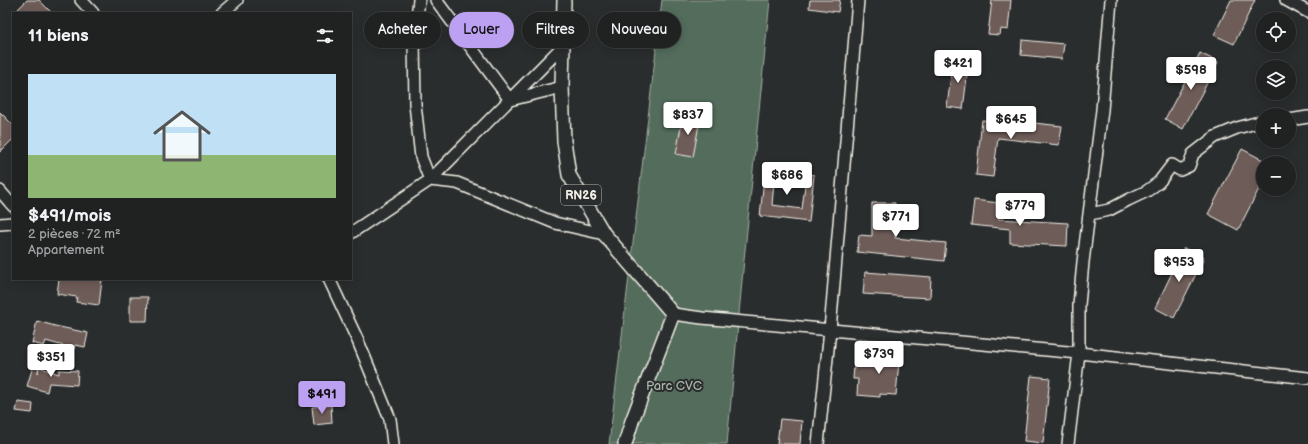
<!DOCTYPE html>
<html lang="fr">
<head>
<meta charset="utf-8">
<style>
	body { margin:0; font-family:"Balsamiq Sans",sans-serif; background:#2d2f2f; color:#f1f3f6; height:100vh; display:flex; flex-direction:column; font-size:15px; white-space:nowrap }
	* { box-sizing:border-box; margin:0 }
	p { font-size:13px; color:#a2a4a5 }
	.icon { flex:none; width:22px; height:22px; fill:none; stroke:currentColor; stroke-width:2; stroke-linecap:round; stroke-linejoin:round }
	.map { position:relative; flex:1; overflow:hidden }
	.details { position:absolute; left:12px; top:12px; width:340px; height:268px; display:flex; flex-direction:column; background:#202222; border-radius:0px; box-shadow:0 2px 10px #0003,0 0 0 1px #3d3f40 }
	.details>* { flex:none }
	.banner { position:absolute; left:364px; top:12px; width:380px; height:36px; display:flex; gap:8px }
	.controls { position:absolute; left:1256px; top:12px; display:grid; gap:8px }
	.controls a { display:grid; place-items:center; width:40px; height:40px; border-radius:50%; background:#202222; box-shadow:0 2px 10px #0003,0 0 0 1px #3d3f40; font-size:20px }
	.price { position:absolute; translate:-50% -34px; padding:0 9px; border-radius:4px; background:#fff; color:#222; font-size:13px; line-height:26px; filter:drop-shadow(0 1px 2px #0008) }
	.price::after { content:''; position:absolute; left:50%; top:24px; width:12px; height:9px; margin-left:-6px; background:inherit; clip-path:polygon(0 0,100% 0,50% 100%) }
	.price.on { background:#bca0f2; color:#111 }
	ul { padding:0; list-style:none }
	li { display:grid; align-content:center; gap:8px; height:212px; padding:0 16px }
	li span { display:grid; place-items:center; height:124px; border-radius:0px; color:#555 }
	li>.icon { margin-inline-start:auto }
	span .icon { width:72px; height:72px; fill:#fffc; stroke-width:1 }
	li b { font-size:17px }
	h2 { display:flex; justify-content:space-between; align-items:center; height:48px; padding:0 16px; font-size:17px }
	.chip { padding:0 14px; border-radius:18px; background:#202222; box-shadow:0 2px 10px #0003,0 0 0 1px #3d3f40; font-size:14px; line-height:36px }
	.chip.on { background:#bca0f2; color:#111 }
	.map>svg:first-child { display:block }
	.green { fill:#526c5b; stroke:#a3aea2 }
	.building { fill:#6e5b59; stroke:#f4f1e8; fill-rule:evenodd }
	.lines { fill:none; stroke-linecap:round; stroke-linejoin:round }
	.minor-casing { stroke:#f4f1e8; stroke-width:14 }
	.major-casing { stroke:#f4f1e8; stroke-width:16 }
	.minor { stroke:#2a2d2e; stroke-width:11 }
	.major { stroke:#2a2d2e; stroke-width:13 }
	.labels { text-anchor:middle; stroke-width:4; stroke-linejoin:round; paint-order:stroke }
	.shield { fill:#2a2d2e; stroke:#b7b6b0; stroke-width:1 }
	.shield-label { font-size:12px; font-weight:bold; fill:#f4f1e8 }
	.park-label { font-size:13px; fill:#abb5a9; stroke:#2a2d2e }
</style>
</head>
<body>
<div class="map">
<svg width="1308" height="444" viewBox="0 0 1308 444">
	<rect width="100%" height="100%" fill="#2a2d2e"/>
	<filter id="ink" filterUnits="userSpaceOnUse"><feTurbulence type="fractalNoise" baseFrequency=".025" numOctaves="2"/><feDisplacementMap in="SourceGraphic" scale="8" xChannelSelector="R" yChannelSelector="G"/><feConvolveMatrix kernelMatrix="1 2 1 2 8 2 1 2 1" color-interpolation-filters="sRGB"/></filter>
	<g filter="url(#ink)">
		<path class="green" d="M662,0H770L743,270L727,444H609Z"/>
		<path class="building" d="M27,0H39L52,13H22L18,9Z
			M810,0H840L838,12L809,8Z
			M992,0H1011L1008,30L1001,29L1000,35L988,34Z
			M1231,0H1255L1234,44L1214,35Z
			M1022,40L1064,44L1062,59L1021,55Z
			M1200,53L1218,62L1183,129L1165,119Z
			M953,59L969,61L963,109L947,107Z
			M0,112L13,125V139L0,152Z
			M683,116L700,119L693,157L676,154Z
			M982,120L1015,123V121L1062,126L1059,145L998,138L993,177L976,175Z
			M1242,149L1263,160V181L1238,230L1208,214Z
			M765,169L814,175L809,222L760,216ZM774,182L805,185L802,209L772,205Z
			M974,200L999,203L998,219L1068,223L1067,246L1010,243V229L971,225Z
			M872,203H895V238L946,243L944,261L857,252L859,235L872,236Z
			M1184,248L1204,258L1174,318L1155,308Z
			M865,272L931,277L930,298L863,294Z
			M59,279H91L102,280L99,305L76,302L77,297L57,294Z
			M130,297H148L147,321H130Z
			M37,321L55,326L88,333L85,347L75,345L74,349L46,341L44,346L32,343Z
			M878,348L900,350L896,395L880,394V397L857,395L858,379H853L854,365L876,367Z
			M34,363L39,364L38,373L39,367L59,374V370L78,371L77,385L49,383L47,392L27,386Z
			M1031,376L1050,378L1043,443L1024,441Z
			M18,402L33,404L32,413L16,411Z
			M331,405L332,423L314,425L312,407Z
			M780,419L802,421L800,444H777Z"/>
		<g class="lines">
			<g class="minor-casing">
				<path id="minor" d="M81,0L93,13
					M419,0L414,40L415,104L421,157L430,180
					M436,0L510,100L562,87
					M1286,0L1308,12
					M222,13L237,0
					M1289,120L1308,117
					M430,180L457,183L555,223L604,234
					M0,191L13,206
					M1090,214L1109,210L1128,200L1147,191L1159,182L1172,165L1180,170L1189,166L1193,154L1215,137L1237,128L1263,121
					M0,224L13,223
					M351,233L430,180L562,47
					M329,279L358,341L390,419L393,444
					M673,314L702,318L1079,353L1308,378
					M818,444L830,330L858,0
					M1068,444L1079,353V305L1083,262L1102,110L1111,0"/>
			</g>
			<g class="major-casing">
				<path id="major" d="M564,0L562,87L564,141L569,175L604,234L673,314L632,421L625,444"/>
			</g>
			<use href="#minor" class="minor"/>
			<use href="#major" class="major"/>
		</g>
	</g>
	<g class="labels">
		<rect class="shield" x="561" y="185" width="40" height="20" rx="3"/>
		<g class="shield-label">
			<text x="581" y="199">RN26</text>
		</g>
		<g class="park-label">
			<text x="674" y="390">Parc CVC</text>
		</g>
	</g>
</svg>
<div class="controls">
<a><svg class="icon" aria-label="locate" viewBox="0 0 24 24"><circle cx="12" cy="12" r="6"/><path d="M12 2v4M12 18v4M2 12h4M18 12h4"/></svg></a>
<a><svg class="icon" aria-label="layers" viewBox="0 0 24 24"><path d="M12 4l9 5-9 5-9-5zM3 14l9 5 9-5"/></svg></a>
<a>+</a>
<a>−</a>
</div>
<b class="price" style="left:958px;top:84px">$421</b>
<b class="price" style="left:1191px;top:91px">$598</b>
<b class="price" style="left:688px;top:136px">$837</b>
<b class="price" style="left:1011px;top:140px">$645</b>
<b class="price" style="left:787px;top:196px">$686</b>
<b class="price" style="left:1020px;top:227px">$779</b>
<b class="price" style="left:896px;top:238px">$771</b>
<b class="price" style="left:1179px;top:283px">$953</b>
<b class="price" style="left:879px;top:375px">$739</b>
<b class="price" style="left:51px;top:378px">$351</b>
<b class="price on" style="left:322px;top:415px">$491</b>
<div class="banner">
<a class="chip">Acheter</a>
<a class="chip on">Louer</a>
<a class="chip">Filtres</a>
<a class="chip">Nouveau</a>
</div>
<section class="details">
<h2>11 biens<svg class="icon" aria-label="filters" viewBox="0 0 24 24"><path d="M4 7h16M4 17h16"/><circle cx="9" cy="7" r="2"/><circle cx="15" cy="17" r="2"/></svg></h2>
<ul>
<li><span style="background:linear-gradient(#bfe0f5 65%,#8fb573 0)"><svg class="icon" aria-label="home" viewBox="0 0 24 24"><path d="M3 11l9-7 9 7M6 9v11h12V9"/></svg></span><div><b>$491/mois</b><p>2 pièces · 72 m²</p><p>Appartement</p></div></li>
</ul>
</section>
</div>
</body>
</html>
